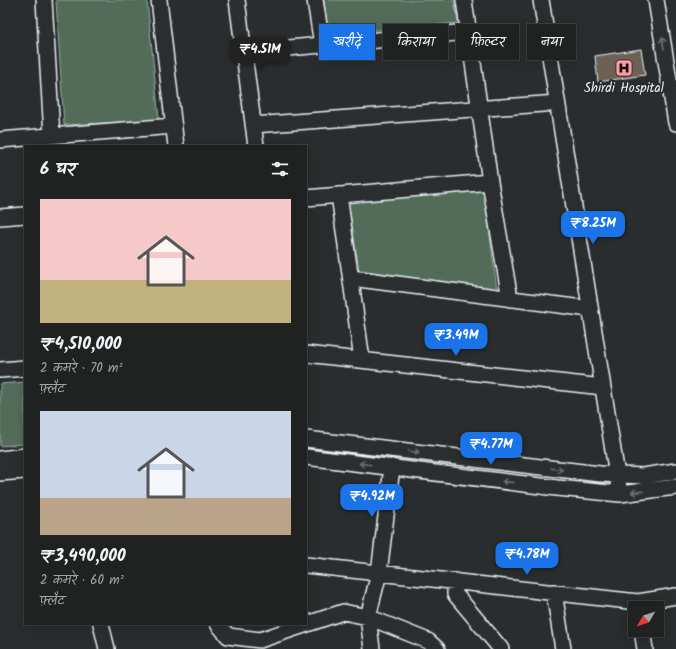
<!DOCTYPE html>
<html lang="hi">
<head>
<meta charset="utf-8">
<style>
	body { margin:0; font-family:Kalam,"Playpen Sans Deva",sans-serif; background:#282a2a; color:#f1f3f6; height:100vh; display:flex; flex-direction:column; font-size:15px; white-space:nowrap }
	* { box-sizing:border-box; margin:0 }
	p { font-size:13px; color:#a2a4a5 }
	.icon { flex:none; width:22px; height:22px; fill:none; stroke:currentColor; stroke-width:2; stroke-linecap:round; stroke-linejoin:round }
	.map { position:relative; flex:1; overflow:hidden }
	.sheet { position:absolute; left:24px; top:145px; width:283px; height:480px; display:flex; flex-direction:column; background:#202222; border-radius:0px; box-shadow:0 2px 10px #0003,0 0 0 1px #3d3f40 }
	.sheet>* { flex:none }
	.top-card { position:absolute; left:319px; top:24px; width:297px; height:36px; display:flex; gap:8px }
	.needle { width:26px; rotate:231deg }
	.controls { position:absolute; left:628px; top:601px; display:grid; gap:8px }
	.controls a { display:grid; place-items:center; width:36px; height:36px; border-radius:0px; background:#202222; box-shadow:0 2px 10px #0003,0 0 0 1px #3d3f40; font-size:20px }
	.price { position:absolute; translate:-50% -34px; padding:0 9px; border-radius:8px; background:#1a73e8; color:#fff; font-size:13px; line-height:26px; filter:drop-shadow(0 1px 2px #0008) }
	.price::after { content:''; position:absolute; left:50%; top:24px; width:12px; height:9px; margin-left:-6px; background:inherit; clip-path:polygon(0 0,100% 0,50% 100%) }
	.price.selected { background:#222; color:#fff }
	ul { padding:0; list-style:none }
	li { display:grid; align-content:center; gap:8px; height:212px; padding:0 16px }
	li span { display:grid; place-items:center; height:124px; border-radius:0px; color:#555 }
	li>.icon { margin-inline-start:auto }
	span .icon { width:72px; height:72px; fill:#fffc; stroke-width:1 }
	li b { font-size:17px }
	h2 { display:flex; justify-content:space-between; align-items:center; height:48px; padding:0 16px; font-size:17px }
	.chip { padding:0 14px; border-radius:0px; background:#202222; box-shadow:0 2px 10px #0003,0 0 0 1px #3d3f40; font-size:14px; line-height:36px }
	.chip.selected { background:#1a73e8; color:#fff }
	.map>svg:first-child { display:block }
	.green { fill:#526c5a; stroke:#9daea9 }
	.building { fill:#6d6154; stroke:#e8f1f8 }
	.lines { fill:none; stroke-linecap:round; stroke-linejoin:round }
	.minor-casing { stroke:#e8f1f8; stroke-width:18 }
	.minor { stroke:#2a2d2e; stroke-width:15 }
	.oneway { stroke:#6c7275 }
	.labels { text-anchor:middle; stroke-width:4; stroke-linejoin:round; paint-order:stroke }
	.poi-label { font-size:13px; fill:#e8f1f8; stroke:#2a2d2e }
</style>
</head>
<body>
<div class="map">
<svg width="676" height="649" viewBox="0 0 676 649">
	<rect width="100%" height="100%" fill="#2a2d2e"/>
	<filter id="ink" filterUnits="userSpaceOnUse"><feTurbulence type="fractalNoise" baseFrequency=".025" numOctaves="2"/><feDisplacementMap in="SourceGraphic" scale="8" xChannelSelector="R" yChannelSelector="G"/><feConvolveMatrix kernelMatrix="1 2 1 2 8 2 1 2 1" color-interpolation-filters="sRGB"/></filter>
	<g filter="url(#ink)">
		<path class="green" d="M56,0H147L159,120L64,125Z
			M324,0H454L458,23L328,34Z
			M484,190L497,290L359,270L348,200Z
			M25,382V444L0,446V384Z"/>
		<path class="building" d="M641,49L645,75L598,82L595,56Z"/>
		<g class="lines">
			<g class="minor-casing">
				<path id="minor" d="M44,0L52,136
					M159,0L176,146
					M237,0L256,146
					M315,0L322,45
					M464,0L490,182L510,299
					M541,0L620,494
					M656,0L676,123
					M243,52L468,32
					M253,125L557,103
					M0,140L174,126
					M339,195L362,360
					M306,198L490,182
					M0,217L25,215
					M351,278L590,309
					M306,354L603,387
					M0,370L25,368
					M306,439L600,474L643,476L676,471
					M306,457L557,488L620,494L676,487
					M0,459L25,456
					M0,473L25,471
					M306,565L638,602L676,596
					M455,581V594L501,649
					M554,592L563,649
					M101,624L107,649
					M218,624L228,636L260,640L343,612L368,617L428,641L437,649
					M642,630L645,649
					M372,649L368,617L379,573L392,467"/>
			</g>
			<use href="#minor" class="minor"/>
		</g>
		<defs><path id="oneway-shaft" d="M-6 0H5M1.5-3L5.5 0L1.5 3" fill="none" stroke-width="1.6" stroke-linecap="round" stroke-linejoin="round"/></defs>
		<g class="oneway">
			<use href="#oneway-shaft" transform="translate(663 43) rotate(-99)"/>
			<use href="#oneway-shaft" transform="translate(414 452) rotate(7)"/>
			<use href="#oneway-shaft" transform="translate(365 464) rotate(-173)"/>
			<use href="#oneway-shaft" transform="translate(557 469) rotate(7)"/>
			<use href="#oneway-shaft" transform="translate(508 482) rotate(-173)"/>
			<use href="#oneway-shaft" transform="translate(637 492) rotate(173)"/>
		</g>
	</g>
	<defs>
		<g id="hospital-square" transform="scale(0.9)"><rect x="-9" y="-9" width="18" height="18" rx="4" fill="#ff9aa2" stroke="#2a2d2e"/><path d="M-5-5h3v3.5h4V-5h3V5h-3V1.5h-4V5h-3Z" fill="#111"/></g>
	</defs>
	<g fill-rule="evenodd">
		<use href="#hospital-square" x="624" y="68"/>
	</g>
	<g class="labels">
		<g class="poi-label">
			<text x="624" y="92">Shirdi Hospital</text>
		</g>
	</g>
</svg>
<div class="controls">
<a><svg class="needle" viewBox="-14 -14 28 28"><path d="M0-13l5 13h-10z" fill="#e53935"/><path d="M0 13l5-13h-10z" fill="#a2a4a5"/></svg></a>
</div>
<b class="price selected" style="left:260px;top:71px">₹4.51M</b>
<b class="price" style="left:593px;top:245px">₹8.25M</b>
<b class="price" style="left:456px;top:357px">₹3.49M</b>
<b class="price" style="left:491px;top:466px">₹4.77M</b>
<b class="price" style="left:372px;top:518px">₹4.92M</b>
<b class="price" style="left:527px;top:576px">₹4.78M</b>
<div class="top-card">
<a class="chip selected">खरीदें</a>
<a class="chip">किराया</a>
<a class="chip">फ़िल्टर</a>
<a class="chip">नया</a>
</div>
<section class="sheet">
<h2>6 घर<svg class="icon" aria-label="filters" viewBox="0 0 24 24"><path d="M4 7h16M4 17h16"/><circle cx="9" cy="7" r="2"/><circle cx="15" cy="17" r="2"/></svg></h2>
<ul>
<li><span style="background:linear-gradient(#f6c9c9 65%,#c2b280 0)"><svg class="icon" aria-label="home" viewBox="0 0 24 24"><path d="M3 11l9-7 9 7M6 9v11h12V9"/></svg></span><div><b>₹4,510,000</b><p>2 कमरे · 70 m²</p><p>फ़्लैट</p></div></li>
<li><span style="background:linear-gradient(#c9d6e8 70%,#b9a48a 0)"><svg class="icon" aria-label="home" viewBox="0 0 24 24"><path d="M3 11l9-7 9 7M6 9v11h12V9"/></svg></span><div><b>₹3,490,000</b><p>2 कमरे · 60 m²</p><p>फ़्लैट</p></div></li>
</ul>
</section>
</div>
</body>
</html>
